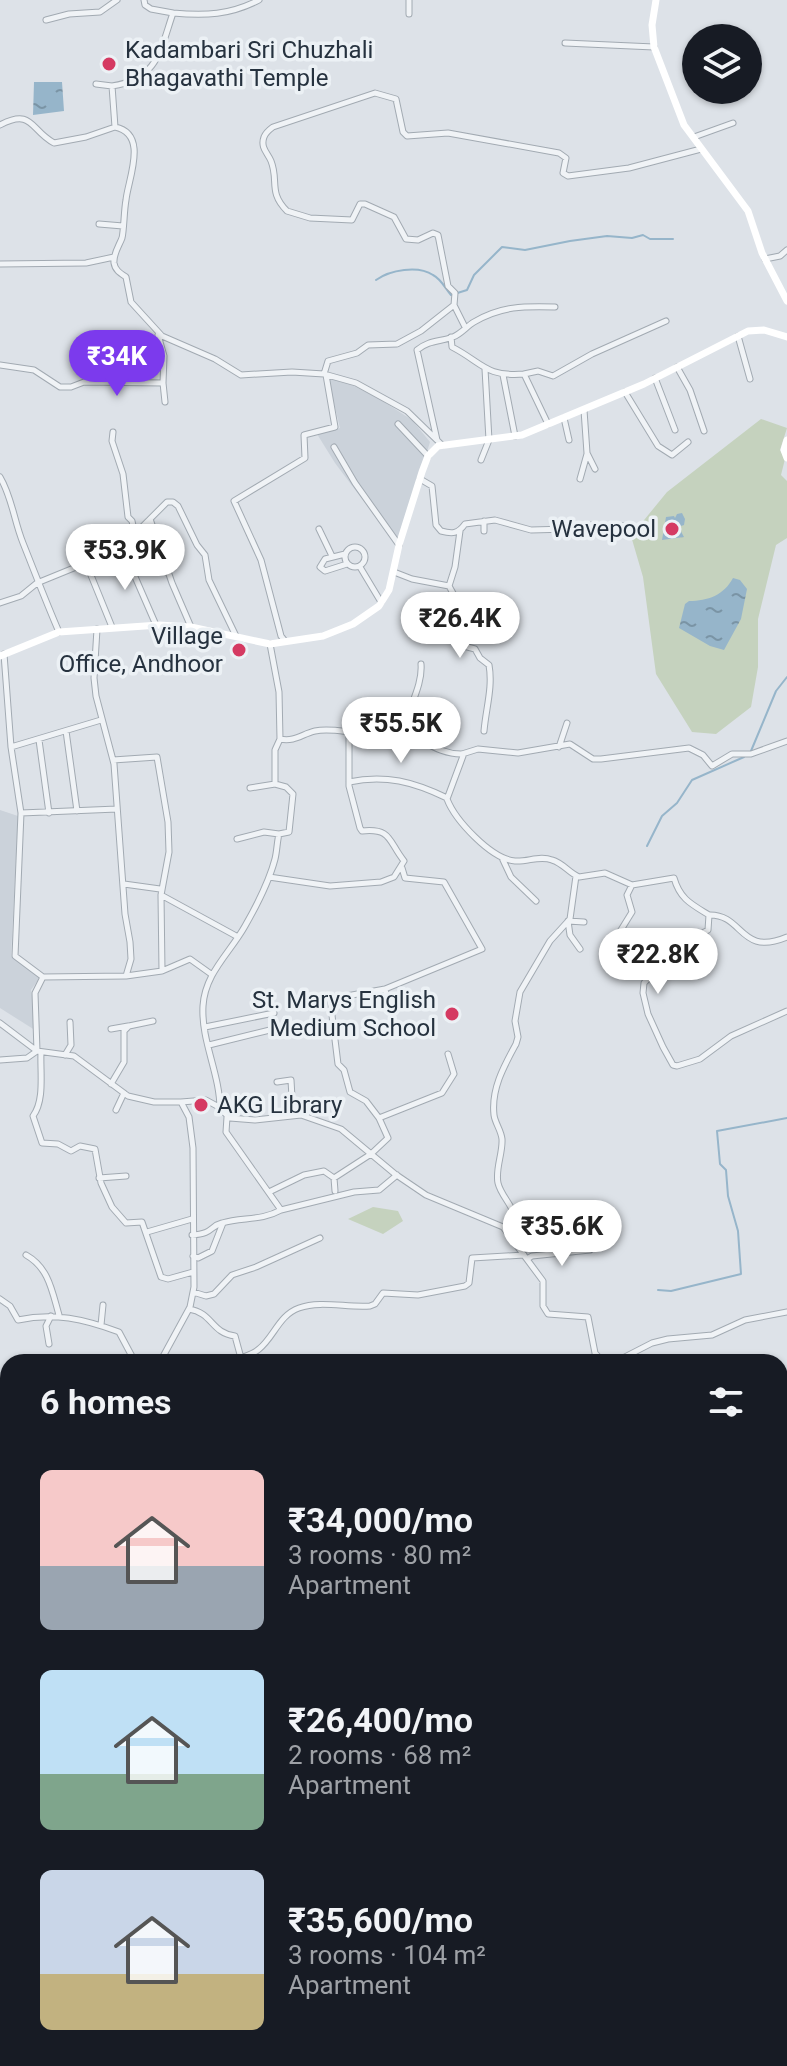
<!DOCTYPE html>
<html lang="en">
<head>
<meta charset="utf-8">
<style>
	body { margin:0; font-family:Roboto,sans-serif; background:#242831; color:#f1f3f6; height:100vh; display:flex; flex-direction:column; font-size:30px; white-space:nowrap }
	* { box-sizing:border-box; margin:0 }
	p { font-size:26px; color:#9ea1a6 }
	.icon { flex:none; width:44px; height:44px; fill:none; stroke:currentColor; stroke-width:2; stroke-linecap:round; stroke-linejoin:round }
	.map { position:relative; flex:1; overflow:hidden }
	.sheet { position:absolute; left:0px; top:1354px; width:788px; height:712px; display:flex; flex-direction:column; background:#171b24; border-radius:24px 24px 0 0; box-shadow:0 2px 6px #0004 }
	.sheet>* { flex:none }
	.buttons { position:absolute; left:682px; top:24px; display:grid; gap:16px }
	.buttons a { display:grid; place-items:center; width:80px; height:80px; border-radius:50%; background:#171b24; box-shadow:0 2px 6px #0004; font-size:40px }
	.price { position:absolute; translate:-50% -68px; padding:0 18px; border-radius:28px; background:#fff; color:#222; font-size:26px; line-height:52px; filter:drop-shadow(0 2px 4px #0008) }
	.price::after { content:''; position:absolute; left:50%; top:48px; width:24px; height:18px; margin-left:-12px; background:inherit; clip-path:polygon(0 0,100% 0,50% 100%) }
	.price.current { background:#7c3aed; color:#fff }
	ul { padding:0; list-style:none }
	li { display:flex; align-items:center; gap:24px; height:200px; padding:0 40px }
	li span { display:grid; place-items:center; flex:none; width:224px; height:160px; border-radius:12px; color:#555 }
	li>.icon { margin-inline-start:auto }
	span .icon { width:96px; height:96px; fill:#fffc; stroke-width:1 }
	li b { font-size:34px }
	h2 { display:flex; justify-content:space-between; align-items:center; height:96px; padding:0 40px; font-size:34px }
	.map>svg:first-child { display:block }
	.built { fill:#cbd2da }
	.green { fill:#c5d2be }
	.water { fill:url(#water-ripples) }
	.lines { fill:none; stroke-linecap:round; stroke-linejoin:round }
	.stream { stroke:#96b5ca; stroke-width:2 }
	.street-casing { stroke:#a2aab2; stroke-width:7 }
	.street { stroke:#f0f3f6; stroke-width:5 }
	.secondary { stroke:#fff; stroke-width:7 }
	.poi-dot { fill:#d53a62; stroke:#ecf1f5; stroke-width:3 }
	.labels { text-anchor:middle; stroke-width:7; stroke-linejoin:round; paint-order:stroke }
	.poi-label { font-size:24px; fill:#26323f; stroke:#ecf1f5; text-anchor:end }
</style>
</head>
<body>
<div class="map">
<svg width="787" height="2066" viewBox="0 0 787 2066">
	<defs>
		<pattern id="water-ripples" width="26" height="14" patternUnits="userSpaceOnUse" patternTransform="scale(2)"><rect width="26" height="14" fill="#96b5ca"/><path d="M2 4q2-2 4 0t4 0M15 11q2-2 4 0t4 0" fill="none" stroke="#7a94a5"/></pattern>
	</defs>
	<rect width="100%" height="100%" fill="#dde2e8"/>
	<path class="built" d="M328,379L344,381L378,398L412,420L430,442L401,536L395,543L335,463L317,434L340,428Z
		M0,810L18,816L11,956L41,976L31,990L38,1032L0,1008Z"/>
	<path class="green" d="M761,419L787,428L780,450L785,459L781,475L787,481V538L776,545L758,619V667L751,707L716,734L692,732L656,674L643,577L631,536L667,492Z
		M373,1207L398,1211L403,1221L383,1234L348,1219Z"/>
	<path class="water" d="M34,82H62L64,111L33,115Z
		M682,513L685,519L684,525L681,526L676,522L684,537L662,540L666,517L674,516L675,518L677,514Z
		M733,578L740,580L747,589L741,619L724,650L710,646L679,628L685,604L689,601C708,601 724,595 733,578Z
		M787,1667V1864L780,1866V1669Z
		M8,1783V1936L0,1939V1785Z
		M64,2058H576L568,2066H50Z"/>
	<g class="lines">
		<path class="stream" d="M376,280C390,270 418,265 433,275C441,279 445,288 451,295L467,290L474,275L502,247L525,250L570,241L607,236L632,238L643,235L650,239H673
			M751,751L776,691L787,677
			M647,846L662,816L677,803L692,780L744,757
			M658,1290L671,1291L741,1274L738,1231L728,1196L726,1170L720,1164L717,1131L787,1118"/>
		<g class="street-casing">
			<path id="street" d="M144,0L145,5L151,9L173,13
				M409,14V0
				M46,20L69,14L100,12L117,0
				M565,43L654,47
				M96,84L112,86
				M0,125C33,108 30,130 54,143L86,137L115,127C149,134 128,179 126,200C124,210 124,230 122,238C119,246 113,254 114,263C115,270 120,273 126,277L131,302L162,336L215,359L241,375L292,372L324,374L356,383L407,411L442,445
				M115,127L112,86C158,79 160,51 173,13C205,16 230,15 259,0
				M694,137L733,123
				M99,224L123,226
				M765,259L780,256L787,250
				M0,264L86,263L114,257
				M465,327L454,305L455,293L448,286L438,235L433,233L418,240L406,239L394,217L365,204H360L352,220L310,218L287,211C268,192 279,181 271,161C268,153 260,148 264,137C266,132 269,130 273,127L375,93L396,99L403,132L407,136L448,133L559,153L566,158L563,173L568,176L629,168L701,149
				M738,336L750,379
				M451,337L452,347C483,363 485,377 524,374
				M0,365L34,370L60,387H71L84,382L163,383L164,356L158,335
				M677,367L690,390L704,431
				M324,374L328,361L357,353L368,345L397,344L421,331L454,305
				M503,375L515,436
				M655,378L675,430
				M163,383L165,402
				M625,392L658,446L672,455L688,442
				M584,410L587,453L595,469
				M564,418L569,440
				M398,424L428,456
				M548,424L524,374L538,371L553,376L592,354L666,321
				M113,432L112,441L123,474L128,517L132,521L135,535
				M437,440L417,350C429,340 440,342 453,337C461,334 467,326 474,322C501,306 524,306 555,307
				M334,447L355,483L399,545
				M481,460L489,440L485,369
				M0,477C12,497 14,521 23,543C35,573 46,602 59,632
				M420,479L432,486L436,525L441,531C452,534 458,534 465,524L495,520L531,530L568,529L590,525L630,526
				M580,479L587,454
				M150,519L172,583L191,627
				M484,521V531
				M319,529L332,556
				M345 557a10 10 0 1 1 20 0a10 10 0 1 1-20 0Z
				M122,547L156,625
				M345,554L325,559L320,567L325,571L347,564
				M86,563L122,547L167,502H173L178,506L197,545L205,555L209,580L236,636
				M360,567L381,602
				M394,572L412,579L449,586L455,567L460,531
				M449,586L460,606V645L475,649L480,658L489,665C493,687 486,708 484,731
				M0,603L21,596L37,583L86,563L112,627
				M97,629L94,678L96,696L114,764L125,914L130,942L131,959L126,976L162,971L190,959L211,974
				M285,641L281,636L261,560L234,501L305,458L304,435L335,427L326,375
				M270,644L279,692L280,739C295,742 302,734 315,731C330,728 344,732 359,733C371,733 385,730 397,732C420,736 436,754 461,754L463,756L447,799C455,820 491,859 515,861C528,862 540,855 552,860C563,863 569,873 579,877L605,873L632,885L674,878C680,899 691,904 709,915
				M4,654L11,747L21,813L15,956L43,977L126,976
				M66,731L77,811
				M403,734C406,711 423,687 421,664
				M39,740L49,813
				M11,747L101,720
				M559,747L567,723
				M462,754L478,749L518,753L570,744L593,759H601L689,748L703,755L712,766L732,754H751L787,741
				M113,760L157,757L168,822L169,852L161,895L238,937
				M349,782C385,774 414,782 447,798
				M250,788L275,784
				M21,813L117,809
				M237,839L264,832L279,834
				M503,860L511,877L536,901
				M269,877L330,886L381,882L394,877L404,861C388,841 392,828 362,831L360,828L349,786V732
				M124,884L160,889
				M161,895L162,971
				M787,937C739,957 744,914 709,915L708,930L657,959L658,968L644,983L643,993L648,1014L663,1047L673,1065L677,1066L700,1059L731,1036L787,1011
				M616,938L632,912L627,895L632,885
				M580,949L570,935L568,921L584,922
				M385,989L330,999L338,1064L344,1070L350,1092L366,1101L379,1118L442,1093L454,1074L448,1054
				M393,1021L385,989L482,949L444,882L405,878L402,868
				M0,1023L37,1051L74,1056L128,1096L154,1102H181L189,1117L193,1148L194,1287L190,1307L160,1362
				M205,1027L274,1013
				M111,1029L128,1026
				M209,1045L274,1029
				M41,1052C40,1072 45,1100 33,1116L42,1143L58,1144L71,1151L80,1146L95,1149L101,1183L112,1207L126,1223L142,1222L161,1277L168,1279L193,1272
				M65,1055L71,1045L70,1022
				M0,1060L27,1058L37,1051L35,993L43,977
				M277,1082L291,1080L293,1115
				M111,1084L124,1062V1031L129,1026L153,1021
				M181,1102L206,1100L217,1106L230,1118L255,1120L301,1115L341,1129L395,1174L426,1195L503,1227L543,1281V1306L548,1314L588,1317L595,1353L603,1362
				M220,1109C220,1074 201,1041 203,1006C205,973 230,953 245,926C257,905 269,882 275,859C277,851 277,842 279,834L289,832L293,794L286,787L275,784V750L280,739
				M116,1110L124,1093
				M227,1117L226,1132L281,1210L354,1192L379,1190L397,1175
				M99,1178L126,1176
				M334,1178L335,1191
				M269,1192L304,1175L324,1171L334,1178L371,1154L388,1138L379,1118
				M147,1232L192,1219
				M507,1232C527,1216 502,1201 498,1183C495,1169 503,1153 502,1139C501,1130 495,1123 494,1115C491,1089 504,1066 516,1044L518,1037L515,1021L520,992L550,941L570,919L576,876
				M192,1235C213,1234 210,1226 222,1223C243,1217 261,1221 281,1210
				M26,1255C49,1268 52,1291 59,1315
				M193,1256L198,1258L212,1251L223,1223
				M527,1259L532,1256L590,1250
				M193,1292L206,1296L214,1294L232,1275L256,1267L320,1238
				M0,1299L10,1306L18,1320C54,1312 84,1319 119,1332L135,1362
				M189,1309C213,1313 211,1333 235,1336L241,1358
				M101,1325L103,1305
				M49,1344L46,1326L51,1316
				M231,1362C240,1357 251,1356 259,1349C274,1337 279,1315 299,1308C321,1300 347,1308 370,1306L375,1304L383,1293L418,1295L465,1286L469,1283L472,1258L524,1255
				M615,1362L652,1343L668,1339L712,1335L745,1320L787,1312
				M0,1454L8,1453
				M0,1578L8,1597
				M780,1613H787
				M722,2059V2066
				M578,2066L586,2058"/>
		</g>
		<use href="#street" class="street"/>
		<path class="secondary" d="M656,0L652,25L654,47L684,125L748,211L762,253L787,301
			M787,440L784,450L787,458
			M0,656L59,632L159,625L191,627L270,644L323,636L353,624L379,606L389,590L399,545L422,472L428,456L438,446L522,435L644,384L748,331L764,330L787,337"/>
	</g>
	<g class="poi-dot">
		<circle cx="109" cy="64" r="8"/>
		<circle cx="672" cy="529" r="8"/>
		<circle cx="239" cy="650" r="8"/>
		<circle cx="452" cy="1014" r="8"/>
		<circle cx="201" cy="1105" r="8"/>
	</g>
	<g class="labels">
		<g class="poi-label">
			<text x="125" y="58" text-anchor="start">Kadambari Sri Chuzhali<tspan x="125" dy="28">Bhagavathi Temple</tspan></text>
			<text x="656" y="537">Wavepool</text>
			<text x="223" y="644">Village<tspan x="223" dy="28">Office, Andhoor</tspan></text>
			<text x="436" y="1008">St. Marys English<tspan x="436" dy="28">Medium School</tspan></text>
			<text x="217" y="1113" text-anchor="start">AKG Library</text>
		</g>
	</g>
</svg>
<div class="buttons">
<a><svg class="icon" aria-label="layers" viewBox="0 0 24 24"><path d="M12 4l9 5-9 5-9-5zM3 14l9 5 9-5"/></svg></a>
</div>
<b class="price current" style="left:117px;top:398px">₹34K</b>
<b class="price" style="left:125px;top:592px">₹53.9K</b>
<b class="price" style="left:460px;top:660px">₹26.4K</b>
<b class="price" style="left:401px;top:765px">₹55.5K</b>
<b class="price" style="left:658px;top:996px">₹22.8K</b>
<b class="price" style="left:562px;top:1268px">₹35.6K</b>
<section class="sheet">
<h2>6 homes<svg class="icon" aria-label="filters" viewBox="0 0 24 24"><path d="M4 7h16M4 17h16"/><circle cx="9" cy="7" r="2"/><circle cx="15" cy="17" r="2"/></svg></h2>
<ul>
<li><span style="background:linear-gradient(#f6c9c9 60%,#9aa5b1 0)"><svg class="icon" aria-label="home" viewBox="0 0 24 24"><path d="M3 11l9-7 9 7M6 9v11h12V9"/></svg></span><div><b>₹34,000/mo</b><p>3 rooms · 80 m²</p><p>Apartment</p></div></li>
<li><span style="background:linear-gradient(#bfe0f5 65%,#7fa58c 0)"><svg class="icon" aria-label="home" viewBox="0 0 24 24"><path d="M3 11l9-7 9 7M6 9v11h12V9"/></svg></span><div><b>₹26,400/mo</b><p>2 rooms · 68 m²</p><p>Apartment</p></div></li>
<li><span style="background:linear-gradient(#c9d6e8 65%,#c2b280 0)"><svg class="icon" aria-label="home" viewBox="0 0 24 24"><path d="M3 11l9-7 9 7M6 9v11h12V9"/></svg></span><div><b>₹35,600/mo</b><p>3 rooms · 104 m²</p><p>Apartment</p></div></li>
</ul>
</section>
</div>
</body>
</html>
